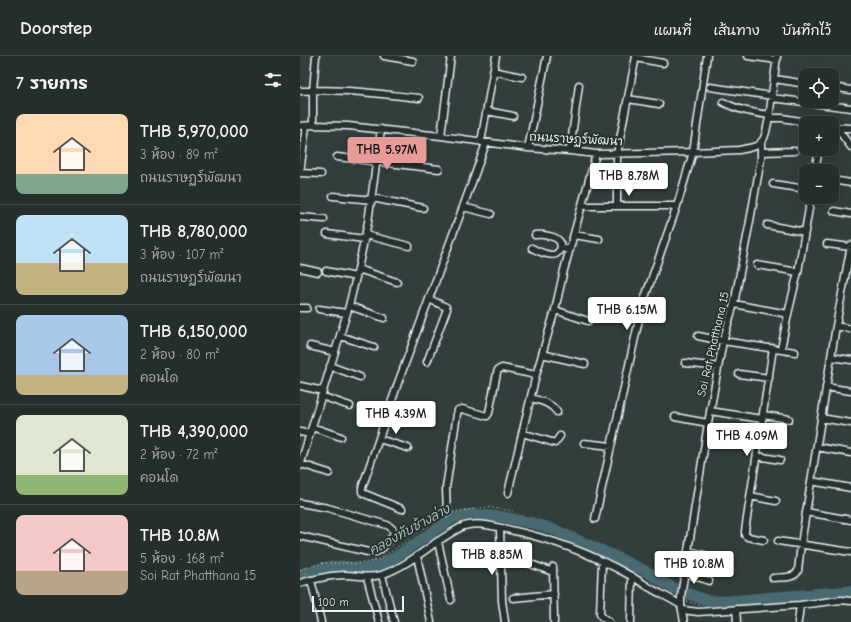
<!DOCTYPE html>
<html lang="th">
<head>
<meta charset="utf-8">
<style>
	body { margin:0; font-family:"Comic Neue","Playpen Sans Thai",sans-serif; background:#323a38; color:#f1f3f6; height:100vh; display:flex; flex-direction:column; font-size:15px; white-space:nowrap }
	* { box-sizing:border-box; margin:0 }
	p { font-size:13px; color:#a4a8a9 }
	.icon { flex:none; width:22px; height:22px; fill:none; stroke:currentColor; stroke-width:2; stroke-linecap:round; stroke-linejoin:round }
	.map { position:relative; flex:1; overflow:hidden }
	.drawer { display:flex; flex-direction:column; background:#262e2c; width:300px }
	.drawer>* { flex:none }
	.controls { position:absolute; left:499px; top:12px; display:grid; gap:8px }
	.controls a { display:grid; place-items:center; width:40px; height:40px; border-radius:8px; background:#262e2c; box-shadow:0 4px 16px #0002,0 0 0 1px #424a48; font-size:20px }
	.scale { position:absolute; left:12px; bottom:10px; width:92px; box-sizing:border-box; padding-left:4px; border:2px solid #e8f1f8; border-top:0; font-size:11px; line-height:14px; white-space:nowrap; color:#e8f1f8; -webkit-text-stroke:3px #26332d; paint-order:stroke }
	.price { position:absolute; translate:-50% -34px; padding:0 9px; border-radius:4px; background:#fff; color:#222; font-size:13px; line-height:26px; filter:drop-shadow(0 1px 2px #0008) }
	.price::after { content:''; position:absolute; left:50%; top:24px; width:12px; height:9px; margin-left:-6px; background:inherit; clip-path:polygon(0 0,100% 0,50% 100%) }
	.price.on { background:#e69b98; color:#111 }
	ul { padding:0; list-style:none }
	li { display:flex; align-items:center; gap:12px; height:100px; padding:0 16px }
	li+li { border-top:1px solid #424a48 }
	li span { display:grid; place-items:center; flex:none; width:112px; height:80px; border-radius:8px; color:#555 }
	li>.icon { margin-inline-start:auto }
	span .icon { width:48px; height:48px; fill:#fffc; stroke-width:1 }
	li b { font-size:17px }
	h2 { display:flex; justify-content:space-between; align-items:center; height:48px; padding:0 16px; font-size:17px }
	header { display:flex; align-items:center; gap:24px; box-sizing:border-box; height:56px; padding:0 20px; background:#262e2c; border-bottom:1px solid #424a48 }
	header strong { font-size:19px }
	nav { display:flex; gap:22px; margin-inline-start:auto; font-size:14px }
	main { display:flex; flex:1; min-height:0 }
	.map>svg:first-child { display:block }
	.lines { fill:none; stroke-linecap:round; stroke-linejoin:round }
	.river { stroke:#486a6f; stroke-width:11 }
	.minor-casing { stroke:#e8f1f8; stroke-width:9 }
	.path { stroke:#e8f1f8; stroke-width:1; stroke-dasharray:1 3; stroke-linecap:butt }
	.minor { stroke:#26332d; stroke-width:6 }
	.labels { text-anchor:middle; stroke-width:4; stroke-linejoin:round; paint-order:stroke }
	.street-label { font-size:12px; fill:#e8f1f8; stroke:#26332d }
	.water-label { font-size:13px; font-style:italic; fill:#a8bbc1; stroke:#26332d }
</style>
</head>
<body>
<header>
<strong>Doorstep</strong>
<nav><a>แผนที่</a><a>เส้นทาง</a><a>บันทึกไว้</a></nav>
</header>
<main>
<section class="drawer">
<h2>7 รายการ<svg class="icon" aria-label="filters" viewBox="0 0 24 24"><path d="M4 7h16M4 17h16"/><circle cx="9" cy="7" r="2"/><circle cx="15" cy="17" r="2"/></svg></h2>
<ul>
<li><span style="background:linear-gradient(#ffd9b3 75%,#7fa58c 0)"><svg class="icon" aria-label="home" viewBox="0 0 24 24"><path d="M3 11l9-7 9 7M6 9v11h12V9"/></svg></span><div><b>THB 5,970,000</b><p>3 ห้อง · 89 m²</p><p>ถนนราษฏร์พัฒนา</p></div></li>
<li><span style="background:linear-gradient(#bfe0f5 60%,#c2b280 0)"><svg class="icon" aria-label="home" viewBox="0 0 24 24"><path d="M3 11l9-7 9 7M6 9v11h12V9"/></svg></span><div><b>THB 8,780,000</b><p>3 ห้อง · 107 m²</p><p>ถนนราษฏร์พัฒนา</p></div></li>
<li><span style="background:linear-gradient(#a9c7e8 75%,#c2b280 0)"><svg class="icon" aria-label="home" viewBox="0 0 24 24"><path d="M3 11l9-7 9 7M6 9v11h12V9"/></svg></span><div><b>THB 6,150,000</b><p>2 ห้อง · 80 m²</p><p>คอนโด</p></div></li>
<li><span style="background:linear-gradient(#dfe7d0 75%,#8fb573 0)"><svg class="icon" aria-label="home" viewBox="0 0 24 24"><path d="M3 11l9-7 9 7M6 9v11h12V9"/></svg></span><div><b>THB 4,390,000</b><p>2 ห้อง · 72 m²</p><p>คอนโด</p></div></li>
<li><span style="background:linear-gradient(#f6c9c9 70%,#b9a48a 0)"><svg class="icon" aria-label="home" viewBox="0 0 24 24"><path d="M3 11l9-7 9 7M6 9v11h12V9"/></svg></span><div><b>THB 10.8M</b><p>5 ห้อง · 168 m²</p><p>Soi Rat Phatthana 15</p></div></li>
</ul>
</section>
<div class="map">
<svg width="551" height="566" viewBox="0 0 551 566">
	<rect width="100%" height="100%" fill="#323e3b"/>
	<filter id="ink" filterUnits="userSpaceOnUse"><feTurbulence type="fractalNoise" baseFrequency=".025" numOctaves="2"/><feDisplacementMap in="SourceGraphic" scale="8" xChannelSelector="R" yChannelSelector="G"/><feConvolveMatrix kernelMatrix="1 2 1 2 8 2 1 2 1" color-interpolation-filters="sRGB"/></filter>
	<g filter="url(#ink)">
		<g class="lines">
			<path class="river" d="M0,518L27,511L42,510L63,513L80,509L94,502L153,462L171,458L203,461L236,468L255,474L314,500L347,516L373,532L408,545H428L551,535"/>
			<g class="minor-casing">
				<path id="minor" d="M84,0L113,5
					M448,0L477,4
					M336,2L363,7
					M193,15L222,21
					M475,23L506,28
					M410,31L472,40
					M532,31L551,34
					M0,35C40,32 79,38 119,42
					M472,42L551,52
					M328,43L359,48
					M423,46C437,54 453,57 470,59
					M187,55L213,60
					M469,62H482L512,67
					M13,69V34L16,0
					M0,70L13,69L48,70L141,80L228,92L270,95L296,98L393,96L439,94L449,92L459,89L464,82L466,76L469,62L477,0
					M532,71L551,72
					M536,71L551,91
					M141,80L151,0
					M181,86L196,0
					M228,92L247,0
					M270,95L279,29
					M461,96L495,95
					M37,101L139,113
					M515,115L519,93
					M0,117L6,70
					M0,117L21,118
					M538,125L551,127
					M473,128L506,133
					M33,140L72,144
					M72,142L123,152
					M282,150H377
					M317,150V98L336,0
					M163,151L191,158
					M534,155L551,158
					M0,161L24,163
					M467,169L505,176
					M27,178L64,183
					M65,179L109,190
					M235,179C241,178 257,180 260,186C260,187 261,191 261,192
					M274,179L299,183
					M527,188L551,191
					M232,192C237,195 251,201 256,198C259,196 259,195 261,192L270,194
					M457,209L498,216
					M0,212L18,216
					M58,213L97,226
					M26,215L56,221
					M434,248L488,258
					M49,250L84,262
					M0,252H7
					M19,253L46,257
					M255,254L288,265
					M536,270L551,273
					M40,280L74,291
					M398,280L423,285L495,296
					M10,290L35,296
					M481,293L488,258L498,216L511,141
					M242,298L285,308
					M531,301L551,304
					M127,306L147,253L146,251L129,243
					M385,307L418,311
					M30,310L60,321
					M439,318L469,322
					M1,330L23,335
					M526,331L551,335
					M21,340L50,350
					M231,342C241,345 251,347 257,356
					M410,355L462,363
					M463,359L489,363
					M375,361L408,367
					M521,362L551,367
					M12,371L41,381
					M0,376L10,378
					M222,377L255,387L260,380
					M79,383L108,392
					M284,387L311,390
					M517,391L551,397
					M457,400L480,404
					M1,408L29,417
					M0,410L49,250L58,213L68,166L81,73
					M511,425L551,432
					M208,437L236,319L255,254L264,214L296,98
					M450,440L476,445
					M0,447L28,452L87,469C99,475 92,481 85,489C82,492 79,496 74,496C72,497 70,496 68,496L0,480
					M102,453L65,438L62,436V432L98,327L174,121L186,87
					M506,456L551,464
					M147,457L146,432L157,358L158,354L162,353L187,360L189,357L197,317L198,314L202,312L236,319
					M295,463L342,250L377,150L393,96L407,0
					M200,472L202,545L205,566
					M464,484L448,481L445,479V475L473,292
					M478,485L551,496
					M138,486L151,544
					M388,495L417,502
					M117,500L131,566
					M214,502L253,516
					M302,506L300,558L302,561L309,566
					M253,511L254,566
					M384,516L409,525
					M82,519L94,566
					M67,521L79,566
					M473,522C481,521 494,523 498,515L501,488L536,270L551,189
					M11,524L21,566
					M0,527C15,523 29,519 45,519C57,519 68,523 81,519C102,512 120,498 138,485C147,480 154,474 164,470C178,466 193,470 206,473C249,482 292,498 331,520C338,524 345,529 352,533C361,538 371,543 381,549
					M213,542L254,538
					M436,553L437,566
					M383,554L398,556L500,549L541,544L551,545
					M331,566L332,520
					M384,566L381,549V540L408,367L423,285L434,248L450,165L461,103V86
					M498,566L500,549"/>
			</g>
			<path class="path" d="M153,456L187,451L213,455
				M0,514L5,512
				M7,518L5,512L23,507H61L74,505L83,501L141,461
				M387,545L399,549"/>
			<use href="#minor" class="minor"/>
		</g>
	</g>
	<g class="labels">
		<g class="street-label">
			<text transform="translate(276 83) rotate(3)" y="4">ถนนราษฏร์พัฒนา</text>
			<text transform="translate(413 288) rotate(-77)" y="4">Soi Rat Phatthana 15</text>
		</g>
		<g class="water-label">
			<text transform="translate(109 473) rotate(-29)" y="5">คลองทับช้างล่าง</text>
		</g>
	</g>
</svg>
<div class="controls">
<a><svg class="icon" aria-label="locate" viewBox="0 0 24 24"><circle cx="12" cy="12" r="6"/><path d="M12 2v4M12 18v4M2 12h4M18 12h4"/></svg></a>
<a>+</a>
<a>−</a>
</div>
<div class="scale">100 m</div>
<b class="price on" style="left:87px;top:115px">THB 5.97M</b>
<b class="price" style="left:329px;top:141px">THB 8.78M</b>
<b class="price" style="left:327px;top:275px">THB 6.15M</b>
<b class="price" style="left:96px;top:379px">THB 4.39M</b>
<b class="price" style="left:447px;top:401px">THB 4.09M</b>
<b class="price" style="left:192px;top:520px">THB 8.85M</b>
<b class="price" style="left:394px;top:529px">THB 10.8M</b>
</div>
</main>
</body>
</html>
